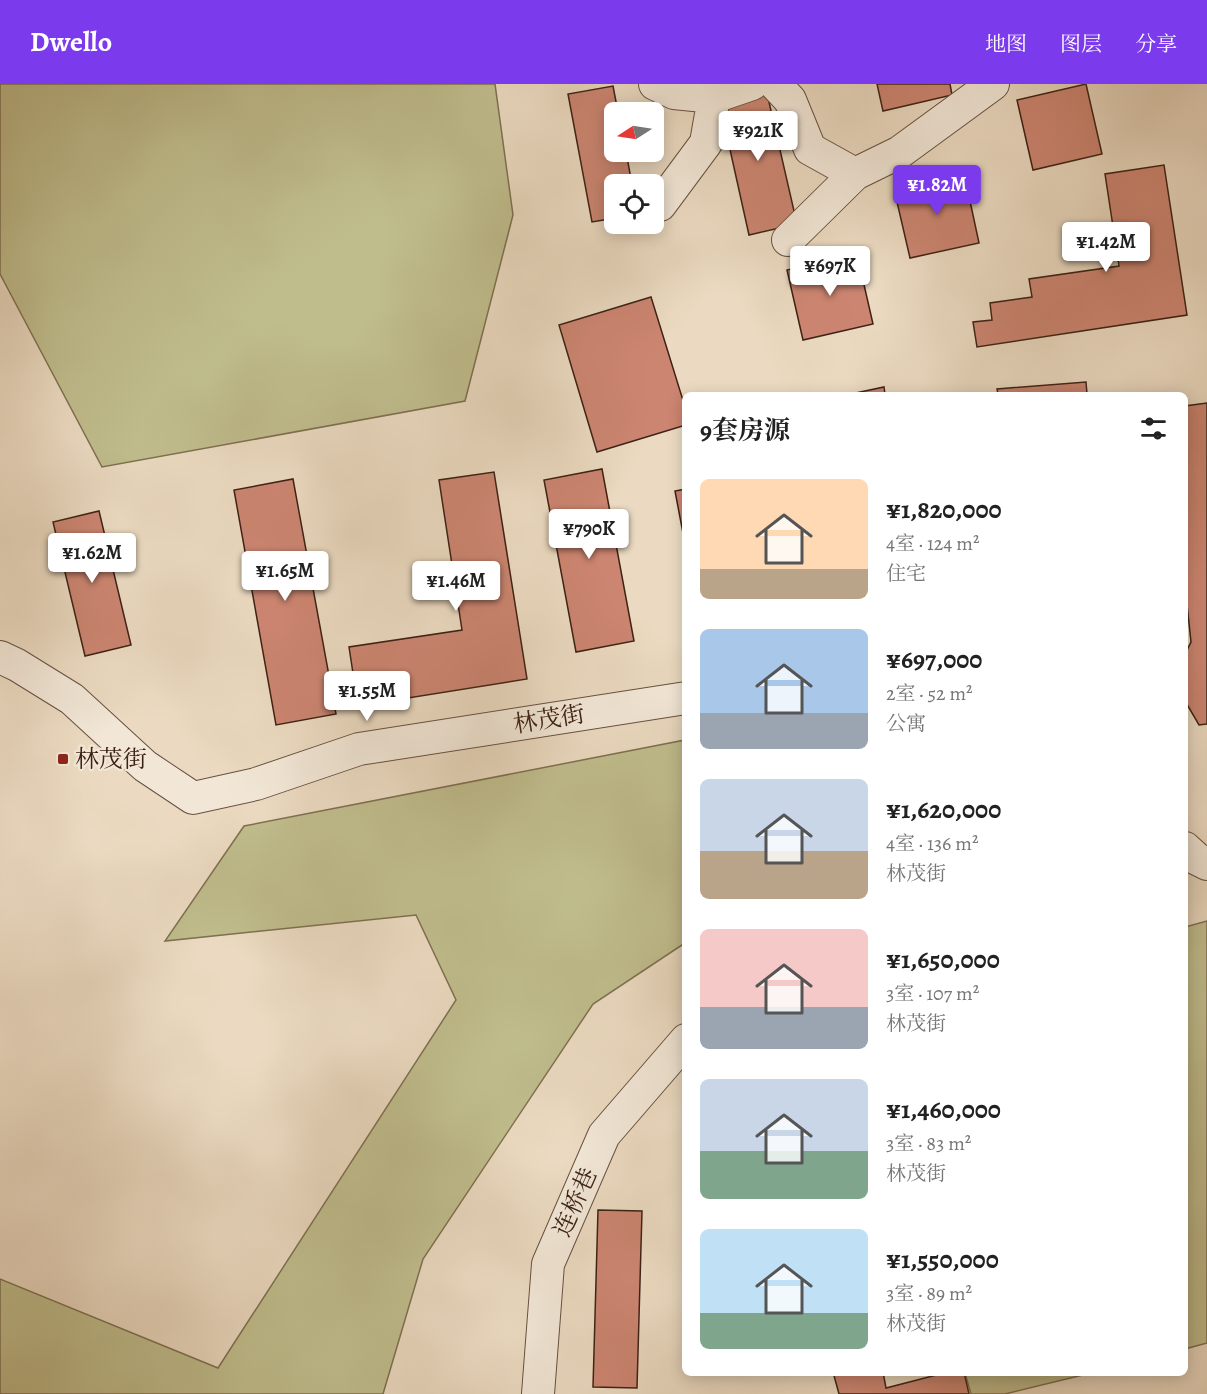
<!DOCTYPE html>
<html lang="zh">
<head>
<meta charset="utf-8">
<style>
	body { margin:0; font-family:Alegreya,"Noto Serif SC",serif; background:#f2f2f2; color:#222; height:100vh; display:flex; flex-direction:column; font-size:22px; white-space:nowrap }
	* { box-sizing:border-box; margin:0 }
	p { font-size:20px; color:#767676 }
	.icon { flex:none; width:33px; height:33px; fill:none; stroke:currentColor; stroke-width:2; stroke-linecap:round; stroke-linejoin:round }
	.map { position:relative; flex:1; overflow:hidden }
	.drawer { position:absolute; left:682px; top:308px; width:506px; height:984px; display:flex; flex-direction:column; background:#fff; border-radius:9px; box-shadow:0 3px 15px #0003 }
	.drawer>* { flex:none }
	.needle { width:39px; rotate:258deg }
	.buttons { position:absolute; left:604px; top:18px; display:grid; gap:12px }
	.buttons a { display:grid; place-items:center; width:60px; height:60px; border-radius:9px; background:#fff; box-shadow:0 3px 15px #0003; font-size:30px }
	.price { position:absolute; translate:-50% -51px; padding:0 14px; border-radius:6px; background:#fff; color:#222; font-size:20px; line-height:39px; filter:drop-shadow(0 2px 3px #0008) }
	.price::after { content:''; position:absolute; left:50%; top:36px; width:18px; height:14px; margin-left:-9px; background:inherit; clip-path:polygon(0 0,100% 0,50% 100%) }
	.price.selected { background:#7c3aed; color:#fff }
	ul { padding:0; list-style:none }
	li { display:flex; align-items:center; gap:18px; height:150px; padding:0 18px }
	li span { display:grid; place-items:center; flex:none; width:168px; height:120px; border-radius:9px; color:#555 }
	li>.icon { margin-inline-start:auto }
	span .icon { width:72px; height:72px; fill:#fffc; stroke-width:1 }
	li b { font-size:26px }
	h2 { display:flex; justify-content:space-between; align-items:center; height:72px; padding:0 18px; font-size:26px }
	header { display:flex; align-items:center; gap:36px; box-sizing:border-box; height:84px; padding:0 30px; background:#7c3aed; color:#fff }
	header strong { font-size:28px }
	nav { display:flex; gap:33px; margin-inline-start:auto; font-size:21px }
	.map>svg:first-child { display:block }
	.green { fill:#c0bd8d; stroke:#7e7051; stroke-width:1.5 }
	.building { fill:#cc8571; stroke:#3c2215; stroke-width:1.5 }
	.lines { fill:none; stroke-linecap:round; stroke-linejoin:round }
	.minor-casing { stroke:#685040; stroke-width:34 }
	.minor { stroke:#f2e7d7; stroke-width:32 }
	.poi-dot { fill:#8f2418; stroke:#f2e7d7; stroke-width:2 }
	.labels { text-anchor:middle; stroke-width:4.5; stroke-linejoin:round; paint-order:stroke }
	.street-label { font-size:24px; fill:#3c2215; stroke:#f2e7d7 }
	.poi-label { font-size:24px; fill:#3c2215; stroke:#f2e7d7; text-anchor:start }
</style>
</head>
<body>
<header>
<strong>Dwello</strong>
<nav><a>地图</a><a>图层</a><a>分享</a></nav>
</header>
<div class="map">
<svg width="1207" height="1310" viewBox="0 0 1207 1310">
	<rect width="100%" height="100%" fill="#ebdac1"/>
	<filter id="stains"><feTurbulence type="fractalNoise" baseFrequency=".00333" numOctaves="4"/><feColorMatrix values="0 0 0 0 .2 0 0 0 0 .09 0 0 0 0 .02 0 0 0 .5 -.17"/></filter>
	<radialGradient id="worn" r=".72"><stop offset=".6" stop-color="#630" stop-opacity="0"/><stop offset="1" stop-color="#630" stop-opacity=".3"/></radialGradient>
	<path class="green" d="M0,0H495L513,131L465,317L102,383L0,190Z
		M685,656V859L593,920L423,1175L383,1310H0V1195L218,1284L456,916L416,831L165,857L244,742Z
		M1207,837V1259L1185,1265V843Z
		M965,1289V1288L1091,1289L1005,1310H971Z"/>
	<path class="building" d="M877,0H950L952,11L883,27Z
		M1086,0L1102,70L1033,86L1017,16Z
		M613,2L618,28H615V68H626L632,100H615V134L592,138L568,10Z
		M766,5L797,140L749,151L719,16Z
		M1164,81L1187,231L977,263L973,238L992,236L990,219L1032,213L1029,195L1119,182L1105,90Z
		M964,89L979,159L910,174L894,105Z
		M857,170L873,240L803,256L787,186Z
		M651,213L686,326V341L597,368L559,241Z
		M1086,298L1087,310H998L997,305Z
		M884,303L885,310H851Z
		M1207,319V640L1199,641L1185,617V570L1191,558L1185,502V322Z
		M602,385L634,557L576,568L544,396Z
		M494,388L527,595L358,622L349,563L462,546L439,396Z
		M293,395L336,630L276,641L234,406Z
		M686,405V465L675,407Z
		M99,427L131,561L85,572L53,438Z
		M598,1126L642,1127L637,1304L593,1303Z
		M833,1288H883L886,1304L948,1288H964L969,1310H839Z"/>
	<g class="lines">
		<g class="minor-casing">
			<path id="minor" d="M655,0L674,9L714,13L752,0
				M775,0L790,16L810,65L855,90L900,68L993,0
				M660,121L706,59L714,13
				M788,156L855,90
				M0,573L17,581L72,615L145,682L193,714L256,700L359,665L686,614
				M1185,764L1197,775L1207,780
				M538,1310L548,1180L604,1051L686,956"/>
		</g>
		<use href="#minor" class="minor"/>
	</g>
	<rect class="poi-dot" x="57" y="669" width="12" height="12" rx="3"/>
	<g class="labels">
		<g class="street-label">
			<text transform="translate(549 635) rotate(-9)" y="8">林茂街</text>
			<text transform="translate(575 1118) rotate(-66)" y="8">连桥巷</text>
		</g>
		<g class="poi-label">
			<text x="75" y="683">林茂街</text>
		</g>
	</g>
	<rect width="100%" height="100%" filter="url(#stains)"/>
	<rect width="100%" height="100%" fill="url(#worn)"/>
</svg>
<div class="buttons">
<a><svg class="needle" viewBox="-14 -14 28 28"><path d="M0-13l5 13h-10z" fill="#e53935"/><path d="M0 13l5-13h-10z" fill="#767676"/></svg></a>
<a><svg class="icon" aria-label="locate" viewBox="0 0 24 24"><circle cx="12" cy="12" r="6"/><path d="M12 2v4M12 18v4M2 12h4M18 12h4"/></svg></a>
</div>
<b class="price" style="left:758px;top:78px">¥921K</b>
<b class="price selected" style="left:937px;top:132px">¥1.82M</b>
<b class="price" style="left:1106px;top:189px">¥1.42M</b>
<b class="price" style="left:830px;top:213px">¥697K</b>
<b class="price" style="left:589px;top:476px">¥790K</b>
<b class="price" style="left:92px;top:500px">¥1.62M</b>
<b class="price" style="left:285px;top:518px">¥1.65M</b>
<b class="price" style="left:456px;top:528px">¥1.46M</b>
<b class="price" style="left:367px;top:638px">¥1.55M</b>
<section class="drawer">
<h2>9套房源<svg class="icon" aria-label="filters" viewBox="0 0 24 24"><path d="M4 7h16M4 17h16"/><circle cx="9" cy="7" r="2"/><circle cx="15" cy="17" r="2"/></svg></h2>
<ul>
<li><span style="background:linear-gradient(#ffd9b3 75%,#b9a48a 0)"><svg class="icon" aria-label="home" viewBox="0 0 24 24"><path d="M3 11l9-7 9 7M6 9v11h12V9"/></svg></span><div><b>¥1,820,000</b><p>4室 · 124 m²</p><p>住宅</p></div></li>
<li><span style="background:linear-gradient(#a9c7e8 70%,#9aa5b1 0)"><svg class="icon" aria-label="home" viewBox="0 0 24 24"><path d="M3 11l9-7 9 7M6 9v11h12V9"/></svg></span><div><b>¥697,000</b><p>2室 · 52 m²</p><p>公寓</p></div></li>
<li><span style="background:linear-gradient(#c9d6e8 60%,#b9a48a 0)"><svg class="icon" aria-label="home" viewBox="0 0 24 24"><path d="M3 11l9-7 9 7M6 9v11h12V9"/></svg></span><div><b>¥1,620,000</b><p>4室 · 136 m²</p><p>林茂街</p></div></li>
<li><span style="background:linear-gradient(#f6c9c9 65%,#9aa5b1 0)"><svg class="icon" aria-label="home" viewBox="0 0 24 24"><path d="M3 11l9-7 9 7M6 9v11h12V9"/></svg></span><div><b>¥1,650,000</b><p>3室 · 107 m²</p><p>林茂街</p></div></li>
<li><span style="background:linear-gradient(#c9d6e8 60%,#7fa58c 0)"><svg class="icon" aria-label="home" viewBox="0 0 24 24"><path d="M3 11l9-7 9 7M6 9v11h12V9"/></svg></span><div><b>¥1,460,000</b><p>3室 · 83 m²</p><p>林茂街</p></div></li>
<li><span style="background:linear-gradient(#bfe0f5 70%,#7fa58c 0)"><svg class="icon" aria-label="home" viewBox="0 0 24 24"><path d="M3 11l9-7 9 7M6 9v11h12V9"/></svg></span><div><b>¥1,550,000</b><p>3室 · 89 m²</p><p>林茂街</p></div></li>
</ul>
</section>
</div>
</body>
</html>
